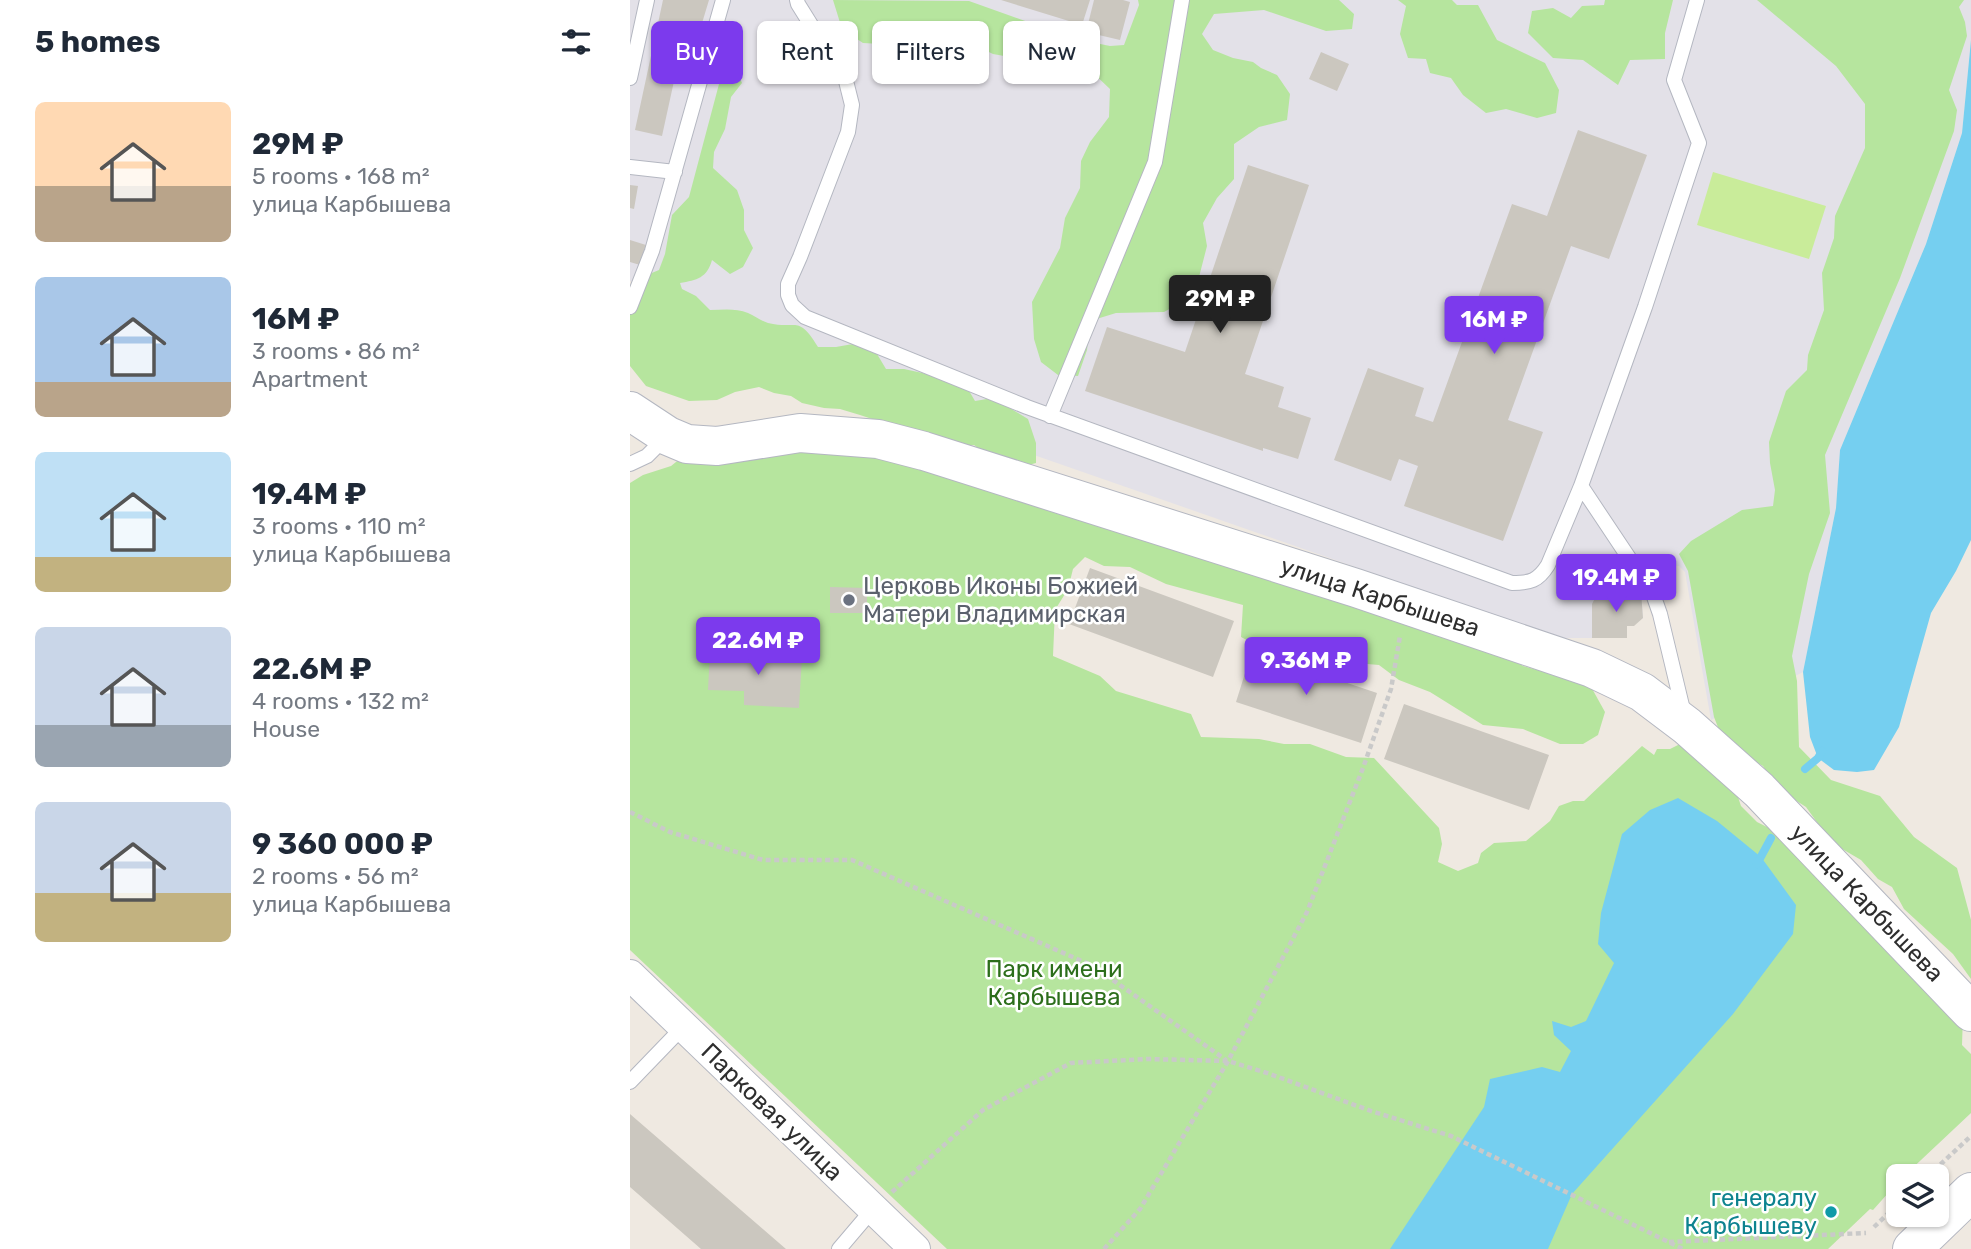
<!DOCTYPE html>
<html lang="en">
<head>
<meta charset="utf-8">
<style>
	body { margin:0; font-family:Rubik,sans-serif; background:#f2f2f3; color:#1f2937; height:100vh; display:flex; flex-direction:column; font-size:26px; white-space:nowrap }
	* { box-sizing:border-box; margin:0 }
	p { font-size:23px; color:#747a83 }
	.icon { flex:none; width:38px; height:38px; fill:none; stroke:currentColor; stroke-width:2; stroke-linecap:round; stroke-linejoin:round }
	.map { position:relative; flex:1; overflow:hidden }
	.side { display:flex; flex-direction:column; background:#fff; width:630px }
	.side>* { flex:none }
	.hud { position:absolute; left:21px; top:21px; width:665px; height:63px; display:flex; gap:14px }
	.buttons { position:absolute; left:1256px; top:1164px; display:grid; gap:14px }
	.buttons a { display:grid; place-items:center; width:63px; height:63px; border-radius:10px; background:#fff; box-shadow:0 2px 5px #0004; font-size:35px }
	.price { position:absolute; translate:-50% -60px; padding:0 16px; border-radius:7px; background:#7c3aed; color:#fff; font-size:23px; line-height:46px; filter:drop-shadow(0 2px 4px #0008) }
	.price::after { content:''; position:absolute; left:50%; top:42px; width:21px; height:16px; margin-left:-10px; background:inherit; clip-path:polygon(0 0,100% 0,50% 100%) }
	.price.current { background:#222; color:#fff }
	ul { padding:0; list-style:none }
	li { display:flex; align-items:center; gap:21px; height:175px; padding:0 35px }
	li span { display:grid; place-items:center; flex:none; width:196px; height:140px; border-radius:10px; color:#555 }
	li>.icon { margin-inline-start:auto }
	span .icon { width:84px; height:84px; fill:#fffc; stroke-width:1 }
	li b { font-size:30px }
	h2 { display:flex; justify-content:space-between; align-items:center; height:84px; padding:0 35px; font-size:30px }
	.pill { padding:0 24px; border-radius:10px; background:#fff; box-shadow:0 2px 5px #0004; font-size:24px; line-height:63px }
	.pill.current { background:#7c3aed; color:#fff }
	main { display:flex; flex:1; min-height:0 }
	.map>svg:first-child { display:block }
	.industrial { fill:#e3e1e8 }
	.green { fill:#b6e59e }
	.pitch { fill:#c9ec9a }
	.water { fill:#75cff0 }
	.lines { fill:none; stroke-linecap:round; stroke-linejoin:round }
	.stream { stroke:#75cff0; stroke-width:8 }
	.building { fill:#cbc7bf }
	.lane-casing { stroke:#b4b7c1; stroke-width:16 }
	.street-casing { stroke:#b4b7c1; stroke-width:32 }
	.secondary-casing { stroke:#b4b7c1; stroke-width:40 }
	.path { stroke:#c9c9c9; stroke-width:4.5; stroke-dasharray:5 3.5; stroke-linecap:butt }
	.lane { stroke:#fff; stroke-width:14 }
	.street { stroke:#fff; stroke-width:30 }
	.secondary { stroke:#fff; stroke-width:38 }
	.worship-dot { fill:#6b7280; stroke:#fff; stroke-width:2.5 }
	.culture-dot { fill:#0f9aa8; stroke:#fff; stroke-width:2.5 }
	.labels { text-anchor:middle; stroke-width:5; stroke-linejoin:round; paint-order:stroke }
	.worship-label { font-size:24px; fill:#5b616d; stroke:#fff; text-anchor:start }
	.street-label { font-size:24px; fill:#2e2e2e; stroke:#fff }
	.park-label { font-size:24px; fill:#2c6e1b; stroke:#fff }
	.culture-label { font-size:24px; fill:#0d838f; stroke:#fff; text-anchor:end }
</style>
</head>
<body>
<main>
<section class="side">
<h2>5 homes<svg class="icon" aria-label="filters" viewBox="0 0 24 24"><path d="M4 7h16M4 17h16"/><circle cx="9" cy="7" r="2"/><circle cx="15" cy="17" r="2"/></svg></h2>
<ul>
<li><span style="background:linear-gradient(#ffd9b3 60%,#b9a48a 0)"><svg class="icon" aria-label="home" viewBox="0 0 24 24"><path d="M3 11l9-7 9 7M6 9v11h12V9"/></svg></span><div><b>29M ₽</b><p>5 rooms · 168 m²</p><p>улица Карбышева</p></div></li>
<li><span style="background:linear-gradient(#a9c7e8 75%,#b9a48a 0)"><svg class="icon" aria-label="home" viewBox="0 0 24 24"><path d="M3 11l9-7 9 7M6 9v11h12V9"/></svg></span><div><b>16M ₽</b><p>3 rooms · 86 m²</p><p>Apartment</p></div></li>
<li><span style="background:linear-gradient(#bfe0f5 75%,#c2b280 0)"><svg class="icon" aria-label="home" viewBox="0 0 24 24"><path d="M3 11l9-7 9 7M6 9v11h12V9"/></svg></span><div><b>19.4M ₽</b><p>3 rooms · 110 m²</p><p>улица Карбышева</p></div></li>
<li><span style="background:linear-gradient(#c9d6e8 70%,#9aa5b1 0)"><svg class="icon" aria-label="home" viewBox="0 0 24 24"><path d="M3 11l9-7 9 7M6 9v11h12V9"/></svg></span><div><b>22.6M ₽</b><p>4 rooms · 132 m²</p><p>House</p></div></li>
<li><span style="background:linear-gradient(#c9d6e8 65%,#c2b280 0)"><svg class="icon" aria-label="home" viewBox="0 0 24 24"><path d="M3 11l9-7 9 7M6 9v11h12V9"/></svg></span><div><b>9 360 000 ₽</b><p>2 rooms · 56 m²</p><p>улица Карбышева</p></div></li>
</ul>
</section>
<div class="map">
<svg width="1341" height="1249" viewBox="0 0 1341 1249">
	<rect width="100%" height="100%" fill="#efe9e1"/>
	<path class="industrial" d="M0,0H1341V40L1332,133L1296,244L1210,450L1206,508L1173,672L1081,720L1055,572L1049,566L1033,564L1024,574L1011,592L1013,618L997,626V638H929L301,419L26,290L0,281Z"/>
	<path class="green" d="M203,0L339,1L446,39L480,46L494,45L509,5L508,0H709L724,14L722,29L696,31L634,10L584,14L572,34L583,50L603,58L623,62L631,68L647,75L660,94L657,120L629,127L604,144V179L587,198L573,223L577,246L568,281L561,297L534,312L486,313L460,321L457,350L448,376L428,375L411,362L404,339L402,302L430,248L435,218L450,188L451,161L460,142L479,117L480,89L460,70L439,61H401L363,54L332,39H309L277,25H262L251,44L233,43L212,29Z
		M768,0H822L827,5H848L867,40L915,63L929,90L926,113L907,118L876,109L856,113L833,95L821,78L800,73L796,59L778,58L770,34L776,6Z
		M975,0H1043L1035,33V59L1000,60L988,85L953,60L923,58L898,33L902,11L923,8L941,18L952,6L974,5Z
		M1127,0H1334L1329,7L1335,22L1337,36L1319,90L1327,110L1324,131L1270,278L1195,455L1200,513L1179,574L1162,656L1167,681L1169,747L1201,780L1250,796L1284,837L1327,868L1341,920V979L1323,954L1274,909L1262,887L1248,879L1231,860L1202,843L1176,807L1148,789L1133,766L1110,753L1091,735L1084,717L1058,571L1049,554L1061,541L1112,510L1143,506L1145,490L1140,463L1139,442L1156,391L1177,370L1178,355L1194,310L1192,273L1204,238L1205,216L1235,148V104L1206,66Z
		M105,68L112,83L101,97L95,129L84,152L83,168L107,190L114,210V230L123,248L113,267L100,274L82,260C77,278 67,280 50,283L52,289L66,296L80,310C92,310 106,308 118,313C125,316 131,321 138,323C167,330 168,314 188,347H206L234,342L247,354L256,369H274L297,374L315,372L335,384L345,401L363,398L398,419L406,443V463L387,468L359,456L344,445H320L230,415L210,409L194,408L172,403L161,396L144,393L129,387L105,392L87,400L59,401L16,386L0,366V305L17,275L29,270L35,254L42,215L59,197L93,69Z
		M156,439L290,464L807,627L839,647L871,651L893,666L960,685L975,712L968,735L953,744H930L893,729L853,725L800,692L769,680L749,665L726,663L670,647L662,653L628,646L611,637L613,605L536,584L500,567L474,566L455,557L443,569L438,589L425,610L423,656L470,676L486,691L561,714L571,737L629,739L654,744H680L716,757L744,758L809,828L812,844L808,862L828,871L848,863L851,853L864,843L896,841L920,821L929,806L943,801H954L1012,746L1024,755L1027,749H1040L1050,744L1105,788L1111,806L1127,822L1159,838L1333,1015L1332,1045L1341,1054V1113L1274,1176H1269V1181L1243,1210L1240,1209L1198,1249H317L0,950V483L13,475L41,466L56,454Z"/>
	<path class="pitch" d="M1083,172L1196,206L1179,259L1067,225Z"/>
	<path class="water" d="M1341,40V540L1326,571L1301,613L1269,727L1244,770L1227,772L1204,770L1188,758L1180,737L1173,672L1206,508L1210,450L1296,244L1332,133Z
		M1048,798L1087,821L1131,857L1166,905L1163,934L1103,1014L942,1194L918,1249H760L854,1107L860,1079L912,1067L930,1072L941,1051L924,1035L922,1021L941,1027L956,1021L984,963L968,944L971,913L992,834L1020,810Z"/>
	<g class="lines">
		<path class="stream" d="M1175,769L1188,758L1192,751
			M1127,864L1141,838"/>
	</g>
	<path class="building" d="M33,0H79L66,43L53,40L32,136L5,130Z
		M371,0H460L452,25Z
		M464,0H493L500,2L490,40L456,32Z
		M691,52L719,64L707,91L679,79Z
		M948,130L1017,155L979,259L941,246L878,420L913,432L873,541L774,506L788,466L769,459L761,481L704,460L738,368L794,388L785,416L803,422L882,204L917,216Z
		M618,165L679,185L615,374L654,387L648,407L681,418L668,459L633,448V451L455,391L477,327L555,352Z
		M0,185L8,186L4,209L0,208Z
		M0,240L16,245L10,265L0,262Z
		M460,568L604,621L583,677L439,624Z
		M200,587L237,588V613H200Z
		M968,592H1011L1013,618L1004,626H997V638H962V604Z
		M80,651L172,656L169,708L114,705V691L78,690Z
		M622,651L747,693L731,743L606,702Z
		M774,704L919,755L899,810L754,759Z
		M0,1114L156,1249H71L0,1187Z"/>
	<g class="lines">
		<g class="lane-casing">
			<path id="lane" d="M167,0L168,4L216,81L222,105L218,132L170,257L158,284V295L162,305L175,317L397,407L882,583C900,583 908,581 918,565L951,486
				M0,78L17,0
				M0,167L45,172
				M0,307L22,251L93,0
				M420,416L525,162L552,0
				M0,464L17,456L35,438
				M1054,714L1030,614L1023,594L951,486L1015,307L1069,143L1044,80L1067,0
				M0,1082L54,1026
				M209,1249L243,1209"/>
		</g>
		<g class="street-casing">
			<path id="street" d="M0,975L285,1249"/>
		</g>
		<g class="secondary-casing">
			<path id="secondary" d="M0,411L38,436L57,444L87,446L170,433L248,439L294,451L726,588L962,668L1012,692L1057,726L1129,790L1341,1012
				M1282,1249L1341,1192"/>
		</g>
		<path class="path" d="M0,812L40,832L133,860H222L463,966L596,1060
			M1298,1176L1341,1136
			M262,1192L353,1110L441,1063L517,1059L598,1061L640,1074L741,1111L821,1136L1053,1249
			M1244,1227L1269,1203
			M1039,1242L1236,1233
			M474,1249L510,1209L598,1061L677,912L733,768L761,689L770,636"/>
		<use href="#lane" class="lane"/>
		<use href="#street" class="street"/>
		<use href="#secondary" class="secondary"/>
	</g>
	<circle class="worship-dot" cx="219" cy="600" r="7"/>
	<circle class="culture-dot" cx="1201" cy="1212" r="7"/>
	<g class="labels">
		<g class="worship-label">
			<text x="233" y="594">Церковь Иконы Божией<tspan x="233" dy="28">Матери Владимирская</tspan></text>
		</g>
		<g class="street-label">
			<text transform="translate(750 597) rotate(18)" y="8">улица Карбышева</text>
			<text transform="translate(1237 903) rotate(46)" y="8">улица Карбышева</text>
			<text transform="translate(142 1112) rotate(44)" y="8">Парковая улица</text>
		</g>
		<g class="park-label">
			<text x="424" y="977">Парк имени<tspan x="424" dy="28">Карбышева</tspan></text>
		</g>
		<g class="culture-label">
			<text x="1187" y="1206">генералу<tspan x="1187" dy="28">Карбышеву</tspan></text>
		</g>
	</g>
</svg>
<div class="buttons">
<a><svg class="icon" aria-label="layers" viewBox="0 0 24 24"><path d="M12 4l9 5-9 5-9-5zM3 14l9 5 9-5"/></svg></a>
</div>
<b class="price current" style="left:590px;top:335px">29M ₽</b>
<b class="price" style="left:864px;top:356px">16M ₽</b>
<b class="price" style="left:986px;top:614px">19.4M ₽</b>
<b class="price" style="left:128px;top:677px">22.6M ₽</b>
<b class="price" style="left:676px;top:697px">9.36M ₽</b>
<div class="hud">
<a class="pill current">Buy</a>
<a class="pill">Rent</a>
<a class="pill">Filters</a>
<a class="pill">New</a>
</div>
</div>
</main>
</body>
</html>
